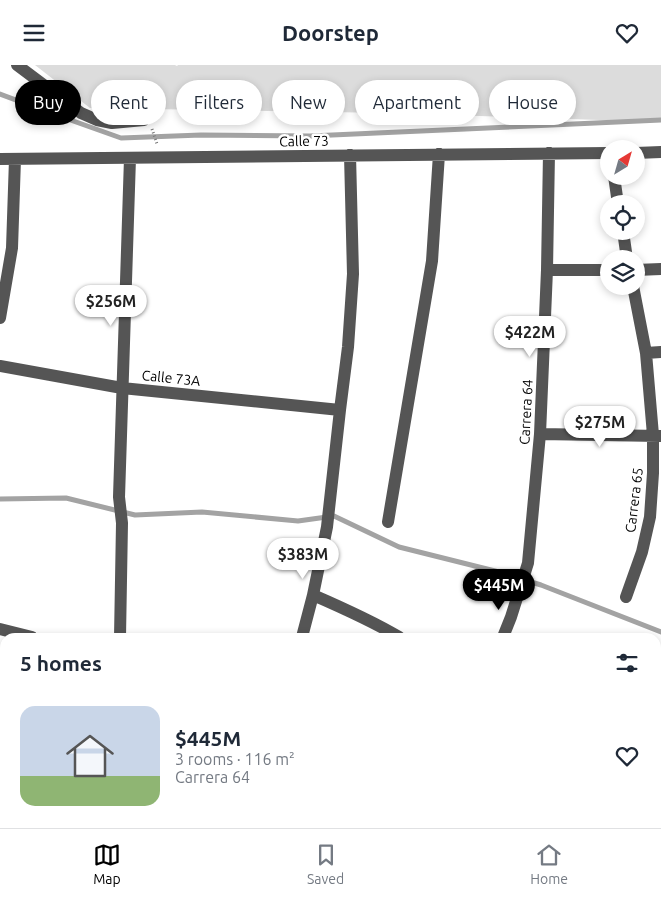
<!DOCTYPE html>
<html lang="en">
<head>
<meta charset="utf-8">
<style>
	body { margin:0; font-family:Ubuntu,sans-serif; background:#f2f2f3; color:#1f2937; height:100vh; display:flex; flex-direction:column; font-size:19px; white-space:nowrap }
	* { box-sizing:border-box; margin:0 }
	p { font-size:16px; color:#747a83 }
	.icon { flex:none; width:28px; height:28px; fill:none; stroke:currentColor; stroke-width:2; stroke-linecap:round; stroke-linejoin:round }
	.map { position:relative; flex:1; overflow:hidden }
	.side { position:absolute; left:0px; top:568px; width:661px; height:196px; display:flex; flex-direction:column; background:#fff; border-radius:15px 15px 0 0; box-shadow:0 2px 8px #0003 }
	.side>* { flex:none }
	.banner { position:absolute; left:15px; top:15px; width:631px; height:45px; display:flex; gap:10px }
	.needle { width:32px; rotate:37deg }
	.fabs { position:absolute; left:600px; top:75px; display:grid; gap:10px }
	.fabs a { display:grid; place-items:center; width:45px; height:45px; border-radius:50%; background:#fff; box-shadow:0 2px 8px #0003; font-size:25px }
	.price { position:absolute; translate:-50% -42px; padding:0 11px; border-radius:18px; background:#fff; color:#222; font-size:16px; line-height:32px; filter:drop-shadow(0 1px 2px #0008) }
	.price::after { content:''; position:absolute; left:50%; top:30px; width:15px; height:11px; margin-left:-8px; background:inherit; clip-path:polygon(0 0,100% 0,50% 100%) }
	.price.current { background:#000; color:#fff }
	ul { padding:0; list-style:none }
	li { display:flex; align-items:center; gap:15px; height:125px; padding:0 20px }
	li span { display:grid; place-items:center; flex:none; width:140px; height:100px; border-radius:15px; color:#555 }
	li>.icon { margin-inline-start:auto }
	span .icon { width:60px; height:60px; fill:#fffc; stroke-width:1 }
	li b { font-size:21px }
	h2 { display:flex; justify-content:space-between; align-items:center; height:60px; padding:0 20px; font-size:21px }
	.tag { padding:0 18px; border-radius:22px; background:#fff; box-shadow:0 2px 8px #0003; font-size:18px; line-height:45px }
	.tag.current { background:#000; color:#fff }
	header { display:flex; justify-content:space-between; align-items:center; height:65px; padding:0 20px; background:#fff; font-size:22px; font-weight:600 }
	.dock { display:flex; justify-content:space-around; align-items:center; height:70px; border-top:1px solid #e0e1e3; background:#fff; font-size:14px; color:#747a83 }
	.dock a { display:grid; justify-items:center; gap:2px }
	.dock .current { color:#000 }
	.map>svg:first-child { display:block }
	.green { fill:#dcdcdc }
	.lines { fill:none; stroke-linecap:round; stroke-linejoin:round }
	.stream { stroke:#a3a3a3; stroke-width:5 }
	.path { stroke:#777; stroke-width:3; stroke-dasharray:1 2.5; stroke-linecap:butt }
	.minor { stroke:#555; stroke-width:12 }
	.labels { text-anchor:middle; stroke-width:5; stroke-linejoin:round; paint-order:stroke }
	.street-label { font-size:14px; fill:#000; stroke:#fff }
</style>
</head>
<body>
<header><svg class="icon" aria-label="menu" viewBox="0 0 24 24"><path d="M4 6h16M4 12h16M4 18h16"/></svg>Doorstep<svg class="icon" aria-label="heart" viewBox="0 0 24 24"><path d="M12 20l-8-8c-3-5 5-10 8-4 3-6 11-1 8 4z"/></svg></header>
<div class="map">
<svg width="661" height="763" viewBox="0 0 661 763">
	<rect width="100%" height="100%" fill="#fff"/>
	<path class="green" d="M35,0H175L177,1L178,0H661V57L388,48L90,43Z"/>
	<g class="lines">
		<path class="stream" d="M0,29L48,47L121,73L201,70L310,71L661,55
			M0,434L66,433L135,450L202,447L298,456L334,451L399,482L495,506L541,520L661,567"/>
		<path class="path" d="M152,64L157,79"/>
		<path class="minor" d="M17,0L81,48L97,55L112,58L144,55
			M636,88L661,87
			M0,94L609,88
			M614,111L618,139
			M623,166L627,194
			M547,205H609
			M636,205L661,204
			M0,253L12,183L15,94
			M646,288L661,287
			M0,301L122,323L340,345
			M540,369L660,371
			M388,457L432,196L439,89
			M313,530C343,543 372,556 399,572
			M626,532L642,487L650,452L653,408V370L646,288L633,221
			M0,564L32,572
			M120,572L122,458L119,432L130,93
			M302,572L313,530L327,462L340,345L348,282L353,209L350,90
			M503,572L511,552L528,498L540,369L547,205L549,88
			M0,626L5,630
			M656,687L661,689
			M174,759L180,763
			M215,763L219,759
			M317,763L319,759
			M454,763L455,759
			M575,763L576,759"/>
	</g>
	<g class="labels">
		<g class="street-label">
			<text transform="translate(304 76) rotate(-1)" y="5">Calle 73</text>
			<text transform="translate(171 313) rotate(6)" y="5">Calle 73A</text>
			<text transform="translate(526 347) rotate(-87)" y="5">Carrera 64</text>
			<text transform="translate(634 435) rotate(-83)" y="5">Carrera 65</text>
		</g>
	</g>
</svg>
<div class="fabs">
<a><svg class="needle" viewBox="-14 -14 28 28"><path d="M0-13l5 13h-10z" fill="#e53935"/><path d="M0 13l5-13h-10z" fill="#747a83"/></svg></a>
<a><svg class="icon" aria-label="locate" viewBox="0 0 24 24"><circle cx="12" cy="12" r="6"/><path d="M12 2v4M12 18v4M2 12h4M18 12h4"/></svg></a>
<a><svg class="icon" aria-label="layers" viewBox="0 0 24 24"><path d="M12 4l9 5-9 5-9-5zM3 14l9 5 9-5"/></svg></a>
</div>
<b class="price" style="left:111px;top:262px">$256M</b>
<b class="price" style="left:530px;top:293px">$422M</b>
<b class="price" style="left:600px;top:383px">$275M</b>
<b class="price" style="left:303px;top:515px">$383M</b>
<b class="price current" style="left:499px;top:546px">$445M</b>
<div class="banner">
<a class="tag current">Buy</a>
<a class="tag">Rent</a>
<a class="tag">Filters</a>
<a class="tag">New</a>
<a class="tag">Apartment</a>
<a class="tag">House</a>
</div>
<section class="side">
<h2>5 homes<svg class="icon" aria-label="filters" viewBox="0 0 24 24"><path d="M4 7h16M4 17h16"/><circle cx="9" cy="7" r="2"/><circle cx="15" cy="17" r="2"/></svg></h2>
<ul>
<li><span style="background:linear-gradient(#c9d6e8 70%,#8fb573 0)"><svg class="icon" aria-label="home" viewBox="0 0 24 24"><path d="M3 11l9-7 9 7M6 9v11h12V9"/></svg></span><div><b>$445M</b><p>3 rooms · 116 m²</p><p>Carrera 64</p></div><svg class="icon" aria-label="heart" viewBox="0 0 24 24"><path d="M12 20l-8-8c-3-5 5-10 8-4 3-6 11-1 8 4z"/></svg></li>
</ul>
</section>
</div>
<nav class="dock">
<a class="current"><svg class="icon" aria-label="map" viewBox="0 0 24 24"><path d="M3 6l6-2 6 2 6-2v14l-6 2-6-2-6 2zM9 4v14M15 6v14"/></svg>Map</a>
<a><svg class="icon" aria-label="saved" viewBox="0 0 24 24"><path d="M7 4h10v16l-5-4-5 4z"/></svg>Saved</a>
<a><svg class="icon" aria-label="home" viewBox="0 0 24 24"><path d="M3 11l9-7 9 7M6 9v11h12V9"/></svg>Home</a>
</nav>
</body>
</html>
